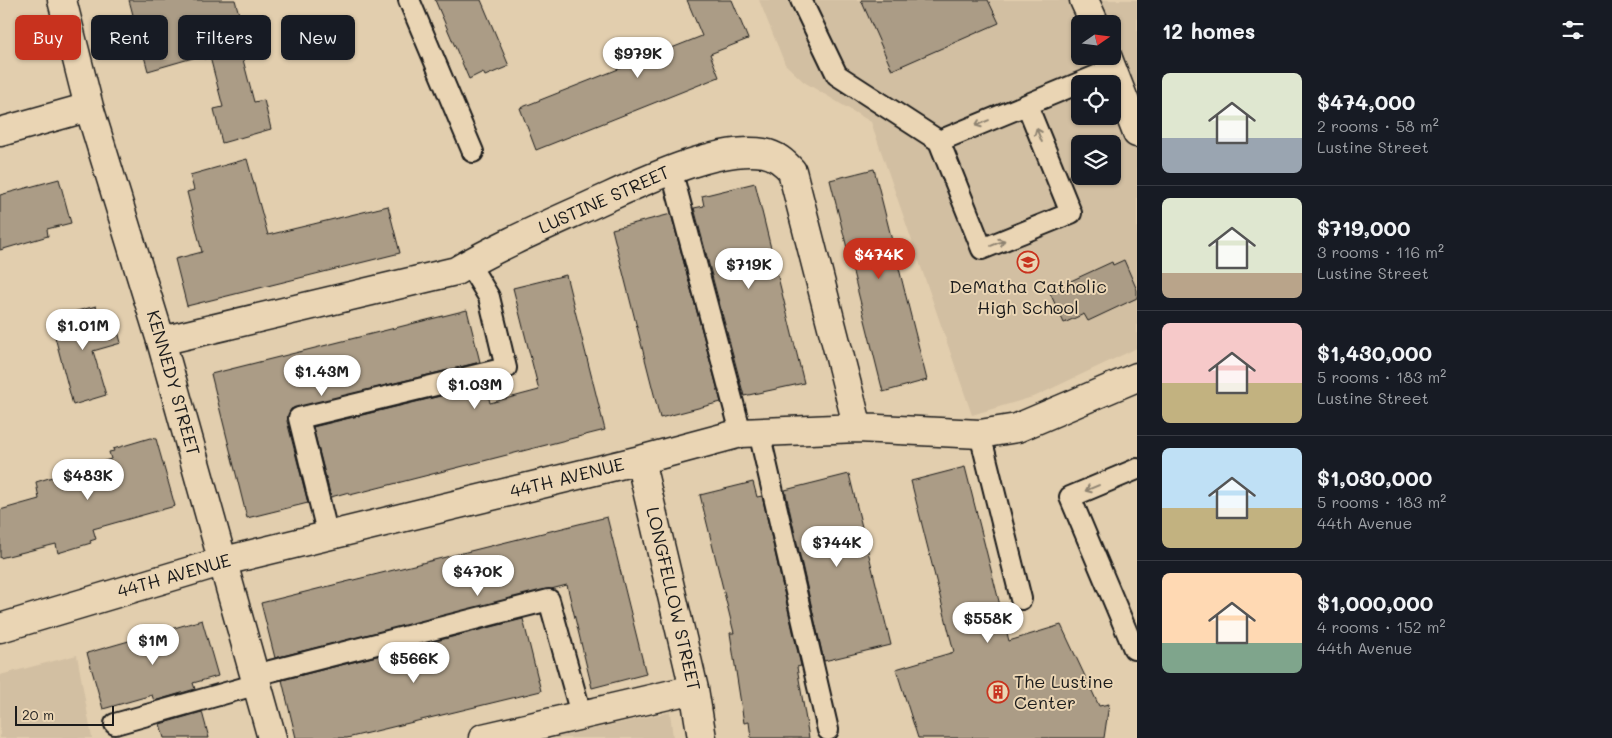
<!DOCTYPE html>
<html lang="en">
<head>
<meta charset="utf-8">
<style>
	body { margin:0; font-family:Mali,sans-serif; background:#20242c; color:#f1f3f6; height:100vh; display:flex; flex-direction:column; font-size:19px; white-space:nowrap }
	* { box-sizing:border-box; margin:0 }
	p { font-size:16px; color:#9ea1a6 }
	.icon { flex:none; width:28px; height:28px; fill:none; stroke:currentColor; stroke-width:2; stroke-linecap:round; stroke-linejoin:round }
	.map { position:relative; flex:1; overflow:hidden }
	.panel { display:flex; flex-direction:column; background:#171b24; width:475px }
	.panel>* { flex:none }
	.hud { position:absolute; left:15px; top:15px; width:475px; height:45px; display:flex; gap:10px }
	.needle { width:32px; rotate:76deg }
	.controls { position:absolute; left:1071px; top:15px; display:grid; gap:10px }
	.controls a { display:grid; place-items:center; width:50px; height:50px; border-radius:8px; background:#171b24; box-shadow:0 1px 4px #0004; font-size:25px }
	.scale { position:absolute; left:15px; bottom:12px; width:99px; box-sizing:border-box; padding-left:5px; border:2px solid #1c1c1c; border-top:0; font-size:14px; line-height:18px; white-space:nowrap; color:#1c1c1c; -webkit-text-stroke:4px #ead5b4; paint-order:stroke }
	.price { position:absolute; translate:-50% -42px; padding:0 11px; border-radius:18px; background:#fff; color:#222; font-size:16px; line-height:32px; filter:drop-shadow(0 1px 2px #0008) }
	.price::after { content:''; position:absolute; left:50%; top:30px; width:15px; height:11px; margin-left:-8px; background:inherit; clip-path:polygon(0 0,100% 0,50% 100%) }
	.price.selected { background:#c8321e; color:#fff }
	ul { padding:0; list-style:none }
	li { display:flex; align-items:center; gap:15px; height:125px; padding:0 25px }
	li+li { border-top:1px solid #363941 }
	li span { display:grid; place-items:center; flex:none; width:140px; height:100px; border-radius:8px; color:#555 }
	li>.icon { margin-inline-start:auto }
	span .icon { width:60px; height:60px; fill:#fffc; stroke-width:1 }
	li b { font-size:21px }
	h2 { display:flex; justify-content:space-between; align-items:center; height:60px; padding:0 25px; font-size:21px }
	.chip { padding:0 18px; border-radius:8px; background:#171b24; box-shadow:0 1px 4px #0004; font-size:18px; line-height:45px }
	.chip.selected { background:#c8321e; color:#fff }
	main { display:flex; flex:1; min-height:0 }
	.map>svg:first-child { display:block }
	.built { fill:#d2bfa2; fill-rule:evenodd }
	.building { fill:#ab9c86; stroke:#1c1c1c }
	.lines { fill:none; stroke-linecap:round; stroke-linejoin:round }
	.lane-casing { stroke:#1c1c1c; stroke-width:24 }
	.street-casing { stroke:#1c1c1c; stroke-width:31 }
	.lane { stroke:#ead5b4; stroke-width:20 }
	.street { stroke:#ead5b4; stroke-width:28 }
	.oneway { stroke:#8d8270 }
	.labels { text-anchor:middle; stroke-width:4; stroke-linejoin:round; paint-order:stroke }
	.street-label { font-size:18px; fill:#1c1c1c; stroke:#ead5b4 }
	.poi-label { font-size:18px; fill:#1c1c1c; stroke:#ead5b4 }
</style>
</head>
<body>
<main>
<div class="map">
<svg width="1137" height="738" viewBox="0 0 1137 738">
	<rect width="100%" height="100%" fill="#e2ceae"/>
	<filter id="ink" filterUnits="userSpaceOnUse"><feTurbulence type="fractalNoise" baseFrequency=".02" numOctaves="2"/><feDisplacementMap in="SourceGraphic" scale="10" xChannelSelector="R" yChannelSelector="G"/><feConvolveMatrix kernelMatrix="1 2 1 2 8 2 1 2 1" color-interpolation-filters="sRGB"/></filter>
	<g filter="url(#ink)">
		<path class="built" d="M759,0H1137V348L1036,396L972,415L871,122L804,82L785,64ZM1080,24H1112V56H1080ZM1080,84H1112V116H1080ZM1080,144H1112V176H1080Z
			M77,655L92,738H0V675Z
			M670,712L673,738H552Z"/>
		<path class="building" d="M129,0H235L248,46L240,48L254,102L264,100L271,129L222,143L214,109L223,107L210,57L204,59L203,55L148,71Z
			M435,0H481L509,66L485,76L483,72L469,79Z
			M687,0H732L748,39L710,54L719,77L536,150L520,108L702,36Z
			M861,0H988L999,23L892,70Z
			M247,159L268,235L388,206L400,253L187,306L175,259L202,252L187,192L194,190L190,175Z
			M874,169L927,380L883,392L830,180Z
			M59,179L71,223L47,229L48,236L0,250V195Z
			M755,183L804,383L744,396L694,208L704,206L702,196Z
			M671,214L721,402L660,418L612,229Z
			M1124,260L1137,290V298L1088,321L1084,314L1064,323L1049,291L1112,262L1113,265Z
			M566,275L605,430L350,495L349,492L331,497L313,427L486,385L490,403L539,390L513,288Z
			M96,306L100,323L115,319L121,343L93,351L106,395L73,405L50,318Z
			M467,310L480,362L291,409L287,421L308,503L247,518L211,374Z
			M150,438L156,439L175,506L93,529L96,539L90,541L91,543L58,553L56,544L0,558V510L39,499L36,482L111,459L109,452L114,451L113,449Z
			M965,467L1009,641L1061,625L1099,706L1109,704L1104,738H918L896,669L954,652L911,481Z
			M849,474L891,645L824,661L785,490Z
			M753,482L757,497L762,496L801,666L797,667L809,738H751L749,722L744,723L730,633H734L700,495Z
			M607,517L646,674L592,688L567,585L275,658L261,603Z
			M523,619L541,691L347,738H296L282,680Z
			M202,620L218,676L193,683L195,689L154,701L152,695L103,709L87,653Z
			M202,712L209,738H164L160,724Z"/>
		<g class="lines">
			<g class="lane-casing">
				<path id="lane" d="M409,0L473,152
					M801,0L837,75L939,141
					M1027,105L1071,213L982,249L939,141L1113,69
					M671,169L741,433
					M759,432L828,730
					M980,434L1021,599
					M1137,469L1070,497L1134,649L1137,648
					M328,536L299,418L506,368L489,297L469,264
					M255,675L549,600L581,714
					M115,724L258,684"/>
			</g>
			<g class="street-casing">
				<path id="street" d="M62,0L89,107L161,341L272,738
					M1084,0L1095,24
					M1107,56L1137,133
					M0,132L89,107
					M161,341L456,271C500,245 547,225 593,204C638,184 715,145 764,153C776,155 784,162 792,171L858,428
					M640,460L694,689L702,738
					M0,628L224,561L640,460L741,433L858,428L980,434L1017,428L1137,377
					M483,738L694,689"/>
			</g>
			<use href="#lane" class="lane"/>
			<use href="#street" class="street"/>
		</g>
		<defs><path id="oneway-shaft" d="M-6 0H5M1.5-3L5.5 0L1.5 3" fill="none" stroke-width="1.6" stroke-linecap="round" stroke-linejoin="round" transform="scale(1.25)"/></defs>
		<g class="oneway">
			<use href="#oneway-shaft" transform="translate(982 123) rotate(158)"/>
			<use href="#oneway-shaft" transform="translate(1039 135) rotate(-112)"/>
			<use href="#oneway-shaft" transform="translate(998 243) rotate(-22)"/>
			<use href="#oneway-shaft" transform="translate(1092 488) rotate(157)"/>
		</g>
	</g>
	<defs>
		<g id="school-ring" transform="scale(1.125)"><circle r="9.5" fill="#ead5b4" stroke="#c8321e" stroke-width="1.5"/><path d="M0-5L7-2L0 1L-7-2ZM-4 1L0 2.5L4 1V4Q0 6-4 4Z" fill="#c8321e"/></g>
		<g id="building-ring" transform="scale(1.125)"><circle r="9.5" fill="#ead5b4" stroke="#c8321e" stroke-width="1.5"/><path d="M-4-6H4V6H1V3H-1V6H-4ZM-2.5-4.3h1.7v1.8h-1.7ZM.8-4.3h1.7v1.8H.8ZM-2.5-1h1.7V.8h-1.7ZM.8-1h1.7V.8H.8Z" fill="#c8321e"/></g>
	</defs>
	<g fill-rule="evenodd">
		<use href="#school-ring" x="1028" y="262"/>
		<use href="#building-ring" x="998" y="692"/>
	</g>
	<g class="labels">
		<g class="street-label">
			<text transform="translate(604 200) rotate(-24)" y="6">LUSTINE STREET</text>
			<text transform="translate(173 383) rotate(74)" y="6">KENNEDY STREET</text>
			<text transform="translate(567 478) rotate(-14)" y="6">44TH AVENUE</text>
			<text transform="translate(174 576) rotate(-16)" y="6">44TH AVENUE</text>
			<text transform="translate(673 599) rotate(77)" y="6">LONGFELLOW STREET</text>
		</g>
		<g class="poi-label">
			<text x="1028" y="293">DeMatha Catholic<tspan x="1028" dy="21">High School</tspan></text>
			<text x="1014" y="688" text-anchor="start">The Lustine<tspan x="1014" dy="21">Center</tspan></text>
		</g>
	</g>
</svg>
<div class="controls">
<a><svg class="needle" viewBox="-14 -14 28 28"><path d="M0-13l5 13h-10z" fill="#e53935"/><path d="M0 13l5-13h-10z" fill="#9ea1a6"/></svg></a>
<a><svg class="icon" aria-label="locate" viewBox="0 0 24 24"><circle cx="12" cy="12" r="6"/><path d="M12 2v4M12 18v4M2 12h4M18 12h4"/></svg></a>
<a><svg class="icon" aria-label="layers" viewBox="0 0 24 24"><path d="M12 4l9 5-9 5-9-5zM3 14l9 5 9-5"/></svg></a>
</div>
<div class="scale">20 m</div>
<b class="price" style="left:638px;top:79px">$979K</b>
<b class="price selected" style="left:879px;top:280px">$474K</b>
<b class="price" style="left:749px;top:290px">$719K</b>
<b class="price" style="left:83px;top:351px">$1.01M</b>
<b class="price" style="left:322px;top:397px">$1.43M</b>
<b class="price" style="left:475px;top:410px">$1.03M</b>
<b class="price" style="left:88px;top:501px">$483K</b>
<b class="price" style="left:837px;top:568px">$744K</b>
<b class="price" style="left:478px;top:597px">$470K</b>
<b class="price" style="left:988px;top:644px">$558K</b>
<b class="price" style="left:153px;top:666px">$1M</b>
<b class="price" style="left:414px;top:684px">$566K</b>
<div class="hud">
<a class="chip selected">Buy</a>
<a class="chip">Rent</a>
<a class="chip">Filters</a>
<a class="chip">New</a>
</div>
</div>
<section class="panel">
<h2>12 homes<svg class="icon" aria-label="filters" viewBox="0 0 24 24"><path d="M4 7h16M4 17h16"/><circle cx="9" cy="7" r="2"/><circle cx="15" cy="17" r="2"/></svg></h2>
<ul>
<li><span style="background:linear-gradient(#dfe7d0 65%,#9aa5b1 0)"><svg class="icon" aria-label="home" viewBox="0 0 24 24"><path d="M3 11l9-7 9 7M6 9v11h12V9"/></svg></span><div><b>$474,000</b><p>2 rooms · 58 m²</p><p>Lustine Street</p></div></li>
<li><span style="background:linear-gradient(#dfe7d0 75%,#b9a48a 0)"><svg class="icon" aria-label="home" viewBox="0 0 24 24"><path d="M3 11l9-7 9 7M6 9v11h12V9"/></svg></span><div><b>$719,000</b><p>3 rooms · 116 m²</p><p>Lustine Street</p></div></li>
<li><span style="background:linear-gradient(#f6c9c9 60%,#c2b280 0)"><svg class="icon" aria-label="home" viewBox="0 0 24 24"><path d="M3 11l9-7 9 7M6 9v11h12V9"/></svg></span><div><b>$1,430,000</b><p>5 rooms · 183 m²</p><p>Lustine Street</p></div></li>
<li><span style="background:linear-gradient(#bfe0f5 60%,#c2b280 0)"><svg class="icon" aria-label="home" viewBox="0 0 24 24"><path d="M3 11l9-7 9 7M6 9v11h12V9"/></svg></span><div><b>$1,030,000</b><p>5 rooms · 183 m²</p><p>44th Avenue</p></div></li>
<li><span style="background:linear-gradient(#ffd9b3 70%,#7fa58c 0)"><svg class="icon" aria-label="home" viewBox="0 0 24 24"><path d="M3 11l9-7 9 7M6 9v11h12V9"/></svg></span><div><b>$1,000,000</b><p>4 rooms · 152 m²</p><p>44th Avenue</p></div></li>
</ul>
</section>
</main>
</body>
</html>
